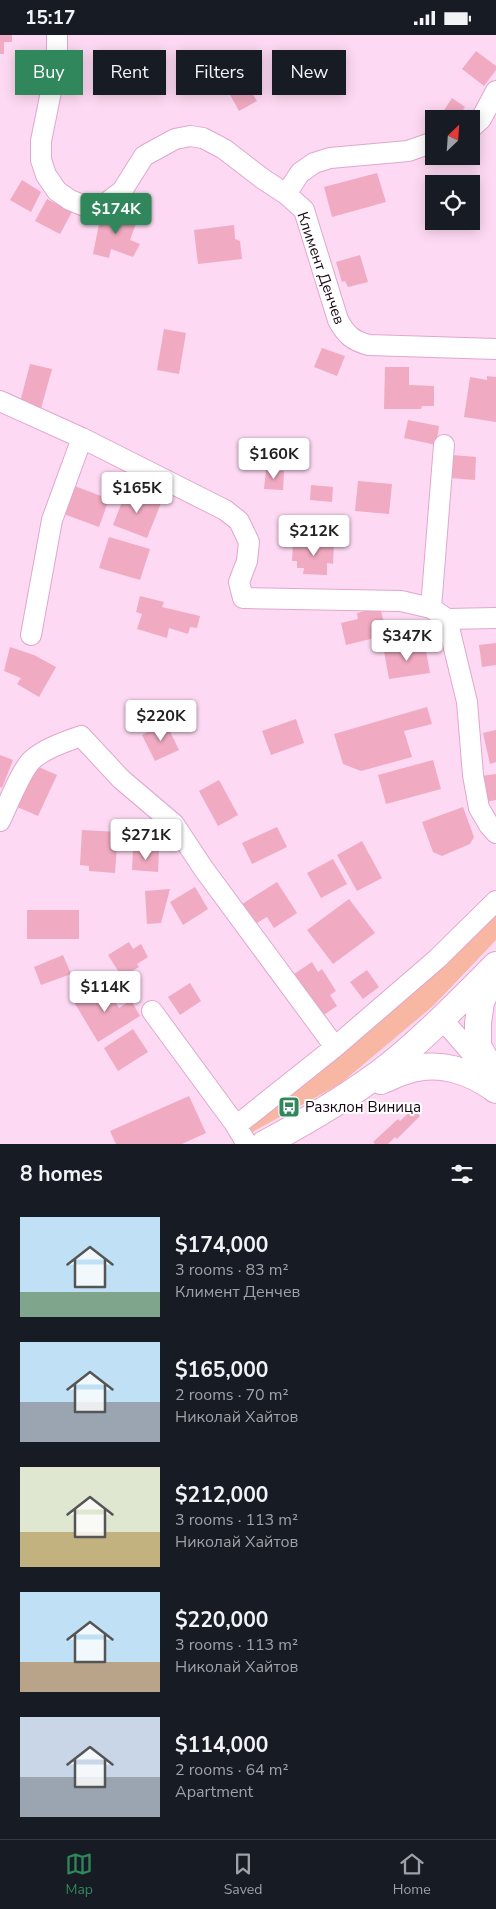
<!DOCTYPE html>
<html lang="en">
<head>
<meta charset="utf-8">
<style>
	body { margin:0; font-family:"Nunito Sans",sans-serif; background:#242831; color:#f1f3f6; height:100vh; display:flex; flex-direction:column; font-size:19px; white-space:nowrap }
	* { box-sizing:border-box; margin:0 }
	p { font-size:16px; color:#9ea1a6 }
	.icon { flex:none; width:28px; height:28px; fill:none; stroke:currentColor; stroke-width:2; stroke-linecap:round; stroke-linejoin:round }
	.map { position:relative; height:1109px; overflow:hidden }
	.side { display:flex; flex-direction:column; background:#171b24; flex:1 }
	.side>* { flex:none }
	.hud { position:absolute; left:15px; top:15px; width:466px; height:45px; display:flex; gap:10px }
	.needle { width:32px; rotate:25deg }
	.tools { position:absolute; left:425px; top:75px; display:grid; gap:10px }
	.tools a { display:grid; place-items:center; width:55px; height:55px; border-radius:0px; background:#171b24; box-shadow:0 2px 12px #0003; font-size:25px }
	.price { position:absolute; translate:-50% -42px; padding:0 11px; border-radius:5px; background:#fff; color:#222; font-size:16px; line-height:32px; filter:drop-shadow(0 1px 2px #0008) }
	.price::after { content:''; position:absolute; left:50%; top:30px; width:15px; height:11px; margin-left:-8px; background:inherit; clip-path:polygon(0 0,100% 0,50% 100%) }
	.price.selected { background:#30875b; color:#fff }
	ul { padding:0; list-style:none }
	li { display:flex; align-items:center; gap:15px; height:125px; padding:0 20px }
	li span { display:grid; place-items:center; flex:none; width:140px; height:100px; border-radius:0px; color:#555 }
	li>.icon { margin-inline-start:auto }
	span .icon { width:60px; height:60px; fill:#fffc; stroke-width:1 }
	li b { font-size:21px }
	h2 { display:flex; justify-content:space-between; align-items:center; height:60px; padding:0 20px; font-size:21px }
	.pill { padding:0 18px; border-radius:0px; background:#171b24; box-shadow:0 2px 12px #0003; font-size:18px; line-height:45px }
	.pill.selected { background:#30875b; color:#fff }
	.status { display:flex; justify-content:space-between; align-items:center; height:35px; padding:0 25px; background:#171b24; direction:ltr }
	.status svg { height:14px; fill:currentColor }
	.tabs { display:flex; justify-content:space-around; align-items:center; height:70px; border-top:1px solid #363941; background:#171b24; font-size:14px; color:#9ea1a6 }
	.tabs a { display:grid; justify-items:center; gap:2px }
	.tabs .selected { color:#30875b }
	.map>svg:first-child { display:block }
	.green { fill:#f7b7a3 }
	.building { fill:#f0aac1 }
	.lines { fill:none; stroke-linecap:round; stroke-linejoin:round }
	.minor-casing { stroke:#e1a6cf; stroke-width:22 }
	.major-casing { stroke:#e1a6cf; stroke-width:28 }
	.minor { stroke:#fff; stroke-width:20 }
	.major { stroke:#fff; stroke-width:26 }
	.labels { text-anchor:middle; stroke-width:4; stroke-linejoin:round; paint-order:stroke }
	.street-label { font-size:15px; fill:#170512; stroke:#fff }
	.poi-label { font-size:15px; fill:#170512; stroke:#fff; text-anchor:start }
</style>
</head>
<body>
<div class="status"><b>15:17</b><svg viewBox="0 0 49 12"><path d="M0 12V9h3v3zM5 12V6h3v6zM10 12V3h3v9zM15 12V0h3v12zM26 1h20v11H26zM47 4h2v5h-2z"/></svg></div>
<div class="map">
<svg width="496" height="1109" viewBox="0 0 496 1109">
	<rect width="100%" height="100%" fill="#fed9f3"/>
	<path class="green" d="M496,866V905L433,971L340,1049L243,1102L236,1091Z"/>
	<path class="building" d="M0,0H12V7H4V19H0Z
		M476,16L496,31V35L484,51L462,34Z
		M245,47L257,66L239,76L228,56Z
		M452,63L465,72L463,74L476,84L439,83Z
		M377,138L386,167L332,182L324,152Z
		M22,145L41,157L31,177L10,165Z
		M47,164L72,177L60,199L35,186Z
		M122,173L139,180L130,205L140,209L133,222L111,214L109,223L93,219L101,179L120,184Z
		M234,190L235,204L240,206L242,224L198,229L194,195Z
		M360,220L368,247L348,252L345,246L342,247L336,227Z
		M164,294L186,298L179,339L157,335Z
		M322,313L345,321L337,341L314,332Z
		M30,329L52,334L40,377L19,371Z
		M385,332H409V350L434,351V371H422L421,374H384Z
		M487,341L496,342V387L464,382L470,342L487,345Z
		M408,385L439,391L436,410L404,403Z
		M453,420L476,422L475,445L451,443Z
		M266,435L284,436L283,455L264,454Z
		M358,446L392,449L389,479L355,476Z
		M72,450L109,464L99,492L61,478Z
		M311,450L333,452L332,467L310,465Z
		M127,454L161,468L147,503L113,490Z
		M109,502L150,514L140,545L99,533Z
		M321,505L334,506L333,529L327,528V540L303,539L304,533H297V526H292L293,510L318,511Z
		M140,561L164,567L162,572L200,581L197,593L190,592L188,599L169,593L167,603L137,594L142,579L136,577Z
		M380,572L387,600L346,610L341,588L358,584L357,578Z
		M496,608V630L482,632L479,610Z
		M425,610L430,638L389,644L384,616Z
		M10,612L34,620L56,632L39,662L17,649L21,643L4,636Z
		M427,672L432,689L404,696L412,722L361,736L343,729L334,699Z
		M296,684L304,708L271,720L262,696Z
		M166,688L179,715L155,726L142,700Z
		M496,695V727L490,729L483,698Z
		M0,720L13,725L2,753L0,752Z
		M433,725L441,754L386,769L378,740Z
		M34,730L57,740L38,781L15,771Z
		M496,739V765L485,767L481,741Z
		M219,745L238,780L218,791L199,756Z
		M463,772L474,802L470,809L442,821L433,817L422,787Z
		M277,792L287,812L252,829L242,808Z
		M82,795L118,797L115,838L89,836V831L80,830Z
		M362,806L382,843L357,856L337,820Z
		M133,814L159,816L158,837L132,835Z
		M333,824L347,849L321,863L307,838Z
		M277,847L297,878L274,893L267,882L255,889L242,869Z
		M195,852L208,874L183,890L170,867Z
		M170,854L161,888L147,889L145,856Z
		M349,864L375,898L333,929L307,895Z
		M27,875H79V904H27Z
		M129,907L133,914L141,909L148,922L137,929L139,932L122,942L108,920Z
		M63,920L71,939L41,950L34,932Z
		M312,927L318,937L322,934L336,956L330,960L337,971L319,983L291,941Z
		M367,935L379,952L363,964L350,947Z
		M190,948L201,966L180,980L168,962Z
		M104,949L119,973L131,965L140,981L98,1007L74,967Z
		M133,994L148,1017L118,1036L104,1013Z
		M189,1061L206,1098L182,1109H116L110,1096Z
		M413,1074L420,1081L397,1104L395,1102L388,1109H375L373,1107L398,1084L400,1086Z"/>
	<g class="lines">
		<g class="minor-casing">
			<path id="minor" d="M57,0V27L41,106V125L46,140L57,156L70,165L87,172L105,169L122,156L144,121L175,104L190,101L203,103L224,114L263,144L286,159L304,175L338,285C346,300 353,306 369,310L496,314
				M471,93L481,84L496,56
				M286,159L300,138L314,128L330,123L408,116L434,107
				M0,366L82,403L225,475L239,486L249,507L247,526L239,547L243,563L401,566L431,573L447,584L467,667L473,740L479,773L489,790L496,798
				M431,573L444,410
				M447,584L496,583
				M31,600L52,485L82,403
				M0,786C7,772 21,735 32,725C45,713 65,707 81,701L121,744L174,789L203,833L335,1012
				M152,976L235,1089L247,1109
				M442,984L483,1031
				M236,1091L335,1012L437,924L496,866"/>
		</g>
		<g class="major-casing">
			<path id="major" d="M494,939L481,967L478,988V1011L496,1043
				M381,1046C389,1043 398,1038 406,1036C438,1025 471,1036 496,1055
				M264,1109C307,1086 352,1060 390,1030C428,999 462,964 496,930"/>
		</g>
		<use href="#minor" class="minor"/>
		<use href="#major" class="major"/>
	</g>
	<defs>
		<g id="bus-square" transform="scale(1.125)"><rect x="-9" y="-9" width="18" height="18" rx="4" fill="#30875b" stroke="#fff"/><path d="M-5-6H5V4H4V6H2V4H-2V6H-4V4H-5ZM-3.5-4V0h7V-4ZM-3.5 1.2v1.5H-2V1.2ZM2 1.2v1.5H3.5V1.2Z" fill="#fff"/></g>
	</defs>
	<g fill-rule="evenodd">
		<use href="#bus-square" x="289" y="1072"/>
	</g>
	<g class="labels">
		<g class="street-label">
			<text transform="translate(321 233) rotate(71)" y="5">Климент Денчев</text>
		</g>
		<g class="poi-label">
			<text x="305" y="1077">Разклон Виница</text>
		</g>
	</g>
</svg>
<div class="tools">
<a><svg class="needle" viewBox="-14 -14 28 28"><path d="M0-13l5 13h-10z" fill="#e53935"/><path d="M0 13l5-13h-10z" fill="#9ea1a6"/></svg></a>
<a><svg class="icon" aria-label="locate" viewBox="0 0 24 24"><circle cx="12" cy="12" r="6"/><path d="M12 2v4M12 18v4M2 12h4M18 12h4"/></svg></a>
</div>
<b class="price selected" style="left:116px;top:200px">$174K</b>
<b class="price" style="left:274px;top:445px">$160K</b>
<b class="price" style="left:137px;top:479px">$165K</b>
<b class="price" style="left:314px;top:522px">$212K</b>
<b class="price" style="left:407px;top:627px">$347K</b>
<b class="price" style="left:161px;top:707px">$220K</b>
<b class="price" style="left:146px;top:826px">$271K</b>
<b class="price" style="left:105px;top:978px">$114K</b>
<div class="hud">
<a class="pill selected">Buy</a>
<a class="pill">Rent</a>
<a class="pill">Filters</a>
<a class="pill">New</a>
</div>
</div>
<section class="side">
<h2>8 homes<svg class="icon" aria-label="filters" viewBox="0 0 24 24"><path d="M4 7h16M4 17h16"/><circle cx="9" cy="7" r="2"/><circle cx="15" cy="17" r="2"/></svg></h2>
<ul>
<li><span style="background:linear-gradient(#bfe0f5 75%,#7fa58c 0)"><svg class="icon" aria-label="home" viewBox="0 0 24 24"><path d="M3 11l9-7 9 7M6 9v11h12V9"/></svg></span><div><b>$174,000</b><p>3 rooms · 83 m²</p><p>Климент Денчев</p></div></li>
<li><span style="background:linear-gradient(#bfe0f5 60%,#9aa5b1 0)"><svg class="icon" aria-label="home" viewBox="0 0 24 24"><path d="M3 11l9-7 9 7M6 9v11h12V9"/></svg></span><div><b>$165,000</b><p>2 rooms · 70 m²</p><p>Николай Хайтов</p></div></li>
<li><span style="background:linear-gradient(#dfe7d0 65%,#c2b280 0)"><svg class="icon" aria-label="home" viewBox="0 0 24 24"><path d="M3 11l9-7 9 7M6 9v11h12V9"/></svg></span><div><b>$212,000</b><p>3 rooms · 113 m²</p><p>Николай Хайтов</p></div></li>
<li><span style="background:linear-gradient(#bfe0f5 70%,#b9a48a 0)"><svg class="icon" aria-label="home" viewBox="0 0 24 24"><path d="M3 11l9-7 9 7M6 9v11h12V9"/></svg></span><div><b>$220,000</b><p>3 rooms · 113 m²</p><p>Николай Хайтов</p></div></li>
<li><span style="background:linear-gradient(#c9d6e8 60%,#9aa5b1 0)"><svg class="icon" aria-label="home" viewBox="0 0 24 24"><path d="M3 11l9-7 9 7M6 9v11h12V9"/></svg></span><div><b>$114,000</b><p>2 rooms · 64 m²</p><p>Apartment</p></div></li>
</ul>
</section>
<nav class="tabs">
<a class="selected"><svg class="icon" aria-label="map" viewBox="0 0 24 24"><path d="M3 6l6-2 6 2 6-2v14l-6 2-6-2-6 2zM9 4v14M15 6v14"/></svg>Map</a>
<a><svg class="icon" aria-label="saved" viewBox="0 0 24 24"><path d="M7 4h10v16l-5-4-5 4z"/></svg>Saved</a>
<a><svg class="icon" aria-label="home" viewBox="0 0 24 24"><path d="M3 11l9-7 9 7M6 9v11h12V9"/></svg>Home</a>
</nav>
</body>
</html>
